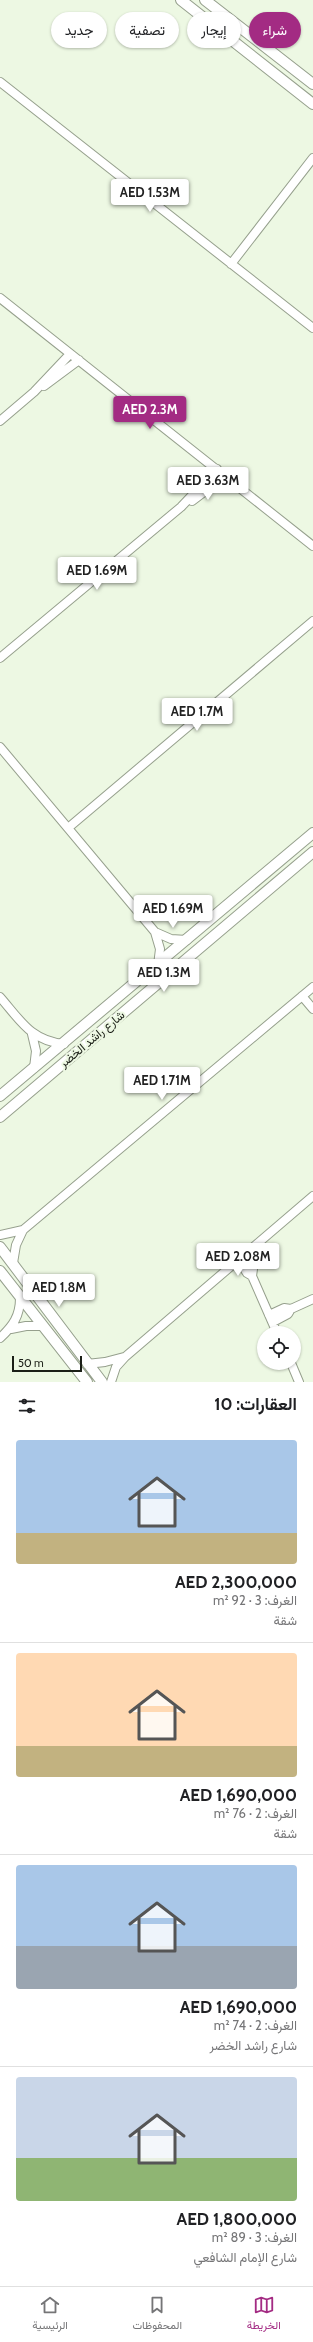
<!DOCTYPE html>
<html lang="ar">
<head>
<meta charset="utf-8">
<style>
	body { margin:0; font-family:Cabin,Vazirmatn,sans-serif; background:#f2f2f2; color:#202124; direction:rtl; height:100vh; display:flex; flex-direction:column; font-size:15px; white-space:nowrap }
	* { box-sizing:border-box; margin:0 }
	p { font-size:13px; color:#757577 }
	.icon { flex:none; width:22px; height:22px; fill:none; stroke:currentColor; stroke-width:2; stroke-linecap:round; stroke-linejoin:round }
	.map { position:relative; height:1382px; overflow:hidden; direction:ltr }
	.sheet { display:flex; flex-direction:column; background:#fff; flex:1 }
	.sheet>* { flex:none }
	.guide { position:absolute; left:12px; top:12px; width:289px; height:36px; direction:rtl; display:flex; gap:8px }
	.controls { position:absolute; left:257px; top:1326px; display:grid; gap:8px }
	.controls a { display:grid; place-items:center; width:44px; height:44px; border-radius:50%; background:#fff; box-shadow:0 1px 3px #0004; font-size:20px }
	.scale { position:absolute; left:12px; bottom:10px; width:70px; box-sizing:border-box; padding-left:4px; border:2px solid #1b1f17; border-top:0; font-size:11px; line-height:14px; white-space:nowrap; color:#1b1f17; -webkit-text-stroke:3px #edf8e3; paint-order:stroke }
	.price { position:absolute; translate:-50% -34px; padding:0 9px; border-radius:4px; background:#fff; color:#222; font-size:13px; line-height:26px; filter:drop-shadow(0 1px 2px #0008) }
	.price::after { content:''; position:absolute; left:50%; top:24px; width:12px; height:9px; margin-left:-6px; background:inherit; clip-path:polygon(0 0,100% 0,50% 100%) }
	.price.current { background:#a32b83; color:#fff }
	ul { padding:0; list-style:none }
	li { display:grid; align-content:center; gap:8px; height:212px; padding:0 16px }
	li+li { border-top:1px solid #e0e0e0 }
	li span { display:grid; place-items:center; height:124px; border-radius:4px; color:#555 }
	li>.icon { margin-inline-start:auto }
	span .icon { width:72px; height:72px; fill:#fffc; stroke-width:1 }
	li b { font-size:17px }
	h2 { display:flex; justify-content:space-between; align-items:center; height:48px; padding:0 16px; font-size:17px }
	.chip { padding:0 14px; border-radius:18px; background:#fff; box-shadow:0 1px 3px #0004; font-size:14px; line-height:36px }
	.chip.current { background:#a32b83; color:#fff }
	.tabs { display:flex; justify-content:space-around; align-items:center; height:56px; border-top:1px solid #e0e0e0; background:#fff; font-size:11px; color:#757577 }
	.tabs a { display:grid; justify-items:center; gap:2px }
	.tabs .current { color:#a32b83 }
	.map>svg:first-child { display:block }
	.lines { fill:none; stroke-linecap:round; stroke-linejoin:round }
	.minor-casing { stroke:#96a08d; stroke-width:10 }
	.tertiary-casing { stroke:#96a08d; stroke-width:12 }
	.minor { stroke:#fff; stroke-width:8 }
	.tertiary { stroke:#fff; stroke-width:10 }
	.labels { text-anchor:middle; stroke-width:4; stroke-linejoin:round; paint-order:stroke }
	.street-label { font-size:12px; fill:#1b1f17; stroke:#edf8e3 }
</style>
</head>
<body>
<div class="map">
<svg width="313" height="1382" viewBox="0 0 313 1382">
	<rect width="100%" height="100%" fill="#edf8e3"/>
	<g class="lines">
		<g class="minor-casing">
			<path id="minor" d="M0,82L313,328
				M231,264L313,158
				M0,298L313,546
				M44,386L79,360
				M0,421L34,392L70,354
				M192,501L225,476
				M0,658L181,507L217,469
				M0,747L155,932L160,949L158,965
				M68,828L313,621
				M155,932L171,939L187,940
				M302,996L313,1009
				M0,997C20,1020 31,1041 64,1044
				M32,1034L36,1051L34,1068
				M0,1235L23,1230
				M245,1253L253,1269L252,1276L277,1333
				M238,1259L247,1273L252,1276
				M13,1263L16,1245L23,1230L313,987
				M269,1315L284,1308L291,1309L313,1299
				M273,1322L288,1314L291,1309
				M11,1329L26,1326H42
				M0,1338C13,1326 20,1316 20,1298
				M291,1363L299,1382
				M87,1364L105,1362L124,1357
				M111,1382L116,1367L125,1357L313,1196"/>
		</g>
		<g class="tertiary-casing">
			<path id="tertiary" d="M181,0L313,104
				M205,0L313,84
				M0,1096L313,833
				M0,1117L313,852
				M0,1247L102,1382
				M0,1271L87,1382"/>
		</g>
		<use href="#minor" class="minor"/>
		<use href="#tertiary" class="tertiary"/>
	</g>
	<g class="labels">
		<g class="street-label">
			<text transform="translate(92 1039) rotate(-40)" y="4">شارع راشد الخضر</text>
		</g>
	</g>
</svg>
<div class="controls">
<a><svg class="icon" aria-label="locate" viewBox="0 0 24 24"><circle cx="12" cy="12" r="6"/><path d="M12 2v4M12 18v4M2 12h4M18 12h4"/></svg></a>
</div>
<div class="scale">50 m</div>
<b class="price" style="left:150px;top:213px">AED 1.53M</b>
<b class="price current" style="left:150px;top:430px">AED 2.3M</b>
<b class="price" style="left:208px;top:501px">AED 3.63M</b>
<b class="price" style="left:97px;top:591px">AED 1.69M</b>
<b class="price" style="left:197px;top:732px">AED 1.7M</b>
<b class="price" style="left:173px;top:929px">AED 1.69M</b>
<b class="price" style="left:164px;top:993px">AED 1.3M</b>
<b class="price" style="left:162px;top:1101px">AED 1.71M</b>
<b class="price" style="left:238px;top:1277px">AED 2.08M</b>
<b class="price" style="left:59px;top:1308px">AED 1.8M</b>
<div class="guide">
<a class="chip current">شراء</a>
<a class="chip">إيجار</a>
<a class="chip">تصفية</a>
<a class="chip">جديد</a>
</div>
</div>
<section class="sheet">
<h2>العقارات: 10<svg class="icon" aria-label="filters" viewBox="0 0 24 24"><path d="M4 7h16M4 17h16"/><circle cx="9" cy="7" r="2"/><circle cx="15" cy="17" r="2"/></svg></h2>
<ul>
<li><span style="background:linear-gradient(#a9c7e8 75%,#c2b280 0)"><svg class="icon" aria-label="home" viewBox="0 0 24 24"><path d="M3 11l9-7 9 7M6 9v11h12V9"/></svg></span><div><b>AED 2,300,000</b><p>الغرف: 3 · 92 m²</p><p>شقة</p></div></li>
<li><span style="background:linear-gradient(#ffd9b3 75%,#c2b280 0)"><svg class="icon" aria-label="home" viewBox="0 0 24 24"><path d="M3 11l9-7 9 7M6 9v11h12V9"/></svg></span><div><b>AED 1,690,000</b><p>الغرف: 2 · 76 m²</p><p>شقة</p></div></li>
<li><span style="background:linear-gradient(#a9c7e8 65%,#9aa5b1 0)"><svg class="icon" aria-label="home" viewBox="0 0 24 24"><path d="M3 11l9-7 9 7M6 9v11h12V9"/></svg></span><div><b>AED 1,690,000</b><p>الغرف: 2 · 74 m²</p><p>شارع راشد الخضر</p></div></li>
<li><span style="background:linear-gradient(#c9d6e8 65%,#8fb573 0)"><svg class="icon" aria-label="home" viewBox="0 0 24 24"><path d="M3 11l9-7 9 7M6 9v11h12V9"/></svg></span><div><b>AED 1,800,000</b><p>الغرف: 3 · 89 m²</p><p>شارع الإمام الشافعي</p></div></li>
</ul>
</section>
<nav class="tabs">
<a class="current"><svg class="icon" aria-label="map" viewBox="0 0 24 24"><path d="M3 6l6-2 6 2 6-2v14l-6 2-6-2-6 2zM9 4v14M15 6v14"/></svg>الخريطة</a>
<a><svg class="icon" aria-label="saved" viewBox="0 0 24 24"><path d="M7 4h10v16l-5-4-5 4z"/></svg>المحفوظات</a>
<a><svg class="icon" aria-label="home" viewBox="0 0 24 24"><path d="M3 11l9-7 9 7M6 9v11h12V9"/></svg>الرئيسية</a>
</nav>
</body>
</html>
